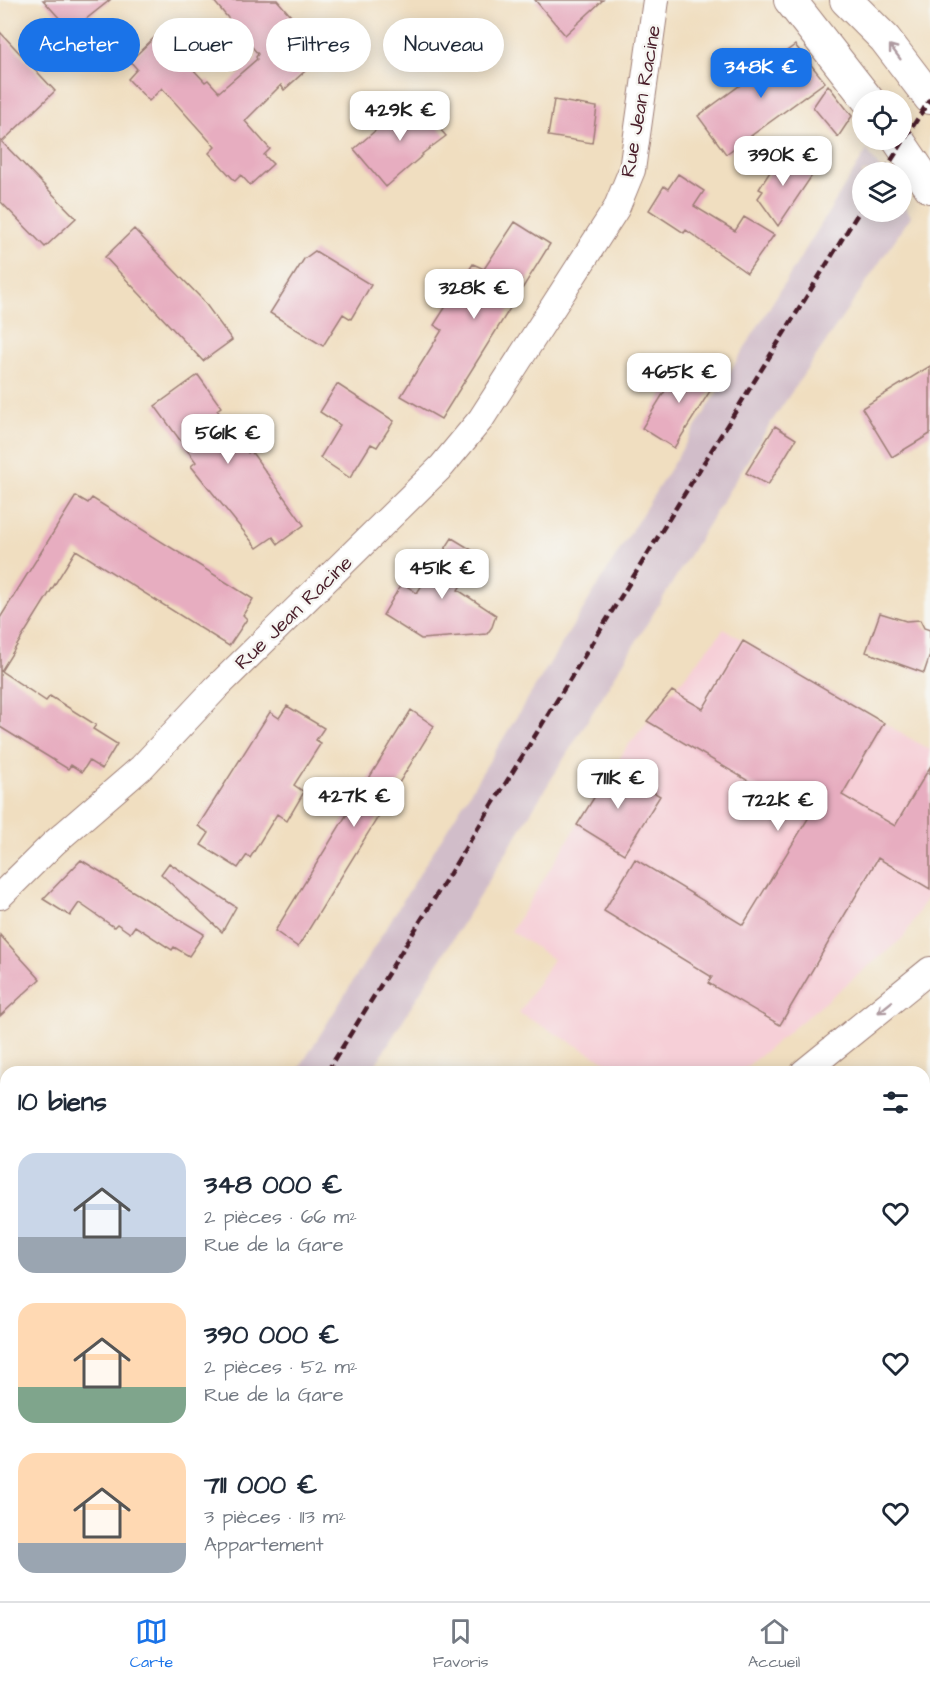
<!DOCTYPE html>
<html lang="fr">
<head>
<meta charset="utf-8">
<style>
	body { margin:0; font-family:"Architects Daughter",sans-serif; background:#f2f2f3; color:#1f2937; height:100vh; display:flex; flex-direction:column; font-size:22px; white-space:nowrap }
	* { box-sizing:border-box; margin:0 }
	p { font-size:20px; color:#747a83 }
	.icon { flex:none; width:33px; height:33px; fill:none; stroke:currentColor; stroke-width:2; stroke-linecap:round; stroke-linejoin:round }
	.map { position:relative; flex:1; overflow:hidden }
	.details { position:absolute; left:0px; top:1066px; width:930px; height:536px; display:flex; flex-direction:column; background:#fff; border-radius:18px 18px 0 0; box-shadow:0 3px 15px #0003 }
	.details>* { flex:none }
	.hud { position:absolute; left:18px; top:18px; width:600px; height:54px; display:flex; gap:12px }
	.buttons { position:absolute; left:852px; top:90px; display:grid; gap:12px }
	.buttons a { display:grid; place-items:center; width:60px; height:60px; border-radius:50%; background:#fff; box-shadow:0 3px 15px #0003; font-size:30px }
	.price { position:absolute; translate:-50% -51px; padding:0 14px; border-radius:12px; background:#fff; color:#222; font-size:20px; line-height:39px; filter:drop-shadow(0 2px 3px #0008) }
	.price::after { content:''; position:absolute; left:50%; top:36px; width:18px; height:14px; margin-left:-9px; background:inherit; clip-path:polygon(0 0,100% 0,50% 100%) }
	.price.on { background:#1a73e8; color:#fff }
	ul { padding:0; list-style:none }
	li { display:flex; align-items:center; gap:18px; height:150px; padding:0 18px }
	li span { display:grid; place-items:center; flex:none; width:168px; height:120px; border-radius:18px; color:#555 }
	li>.icon { margin-inline-start:auto }
	span .icon { width:72px; height:72px; fill:#fffc; stroke-width:1 }
	li b { font-size:26px }
	h2 { display:flex; justify-content:space-between; align-items:center; height:72px; padding:0 18px; font-size:26px }
	.pill { padding:0 21px; border-radius:27px; background:#fff; box-shadow:0 3px 15px #0003; font-size:21px; line-height:54px }
	.pill.on { background:#1a73e8; color:#fff }
	.tabs { display:flex; justify-content:space-around; align-items:center; height:84px; border-top:2px solid #e0e1e3; background:#fff; font-size:16px; color:#747a83 }
	.tabs a { display:grid; justify-items:center; gap:3px }
	.tabs .on { color:#1a73e8 }
	.map>svg:first-child { display:block }
	.built { fill:#f6cfd7 }
	.industrial { fill:#d1bdc9 }
	.green { fill:#b1c569; stroke:#7e724a; stroke-width:1.5 }
	.forest { fill:#8caa5d; stroke:#6b6444; stroke-width:1.5 }
	.building { fill:#e7adc0 }
	.lines { fill:none; stroke-linecap:round; stroke-linejoin:round }
	.minor-casing { stroke:#9d7e76; stroke-width:28 }
	.tertiary-casing { stroke:#9d7e76; stroke-width:34 }
	.minor { stroke:#fff; stroke-width:26 }
	.tertiary { stroke:#fff; stroke-width:32 }
	.rail { stroke:#4a1f2b; stroke-width:4.5; stroke-dasharray:9 4.5; stroke-linecap:butt }
	.oneway { stroke:#ae9aa0 }
	.labels { text-anchor:middle; stroke-width:5; stroke-linejoin:round; paint-order:stroke }
	.street-label { font-size:20px; fill:#4a1f2b; stroke:#f6f6f2 }
</style>
</head>
<body>
<div class="map">
<svg width="930" height="1601" viewBox="0 0 930 1601">
	<rect width="100%" height="100%" fill="#f6f6f2"/>
	<filter id="ink" filterUnits="userSpaceOnUse"><feTurbulence type="fractalNoise" baseFrequency=".0167" numOctaves="2"/><feDisplacementMap in="SourceGraphic" scale="12" xChannelSelector="R" yChannelSelector="G"/><feConvolveMatrix kernelMatrix="1 2 1 2 8 2 1 2 1" color-interpolation-filters="sRGB"/></filter>
	<filter id="wash" filterUnits="userSpaceOnUse"><feTurbulence type="fractalNoise" baseFrequency=".008" numOctaves="4" result="noise"/><feDisplacementMap in="SourceGraphic" scale="24" xChannelSelector="R" yChannelSelector="G"/><feGaussianBlur stdDeviation="1.35" result="paint"/><feColorMatrix in="noise" values="0 0 0 0 0 0 0 0 0 0 0 0 0 0 0 0 0 1.4 0 .05"/><feComposite in="paint" operator="in"/></filter>
	<g filter="url(#wash)">
		<rect width="100%" height="100%" fill="#f0dec0"/>
		<path class="built" d="M724,629L930,750V892L904,937L740,1072H624L519,1013L553,959L511,931L626,748Z"/>
		<path class="industrial" d="M867,150L882,172H862V212H902V202L911,216L770,424L371,1072H297Z
			M6,1546V1596H51L48,1601H0V1556Z"/>
		<path class="green" d="M293,1596H831L839,1601H288Z"/>
		<path class="forest" d="M6,1308V1546L0,1556V1310Z
			M51,1596H293L288,1601H48Z"/>
		<g id="blocks">
			<path class="building" d="M43,0H110L71,31Z
				M213,0H277L324,54L284,90L281,85L245,121L270,149L264,155L273,164L250,185L241,175L235,181L209,153L215,147L162,88L149,101L128,79L137,69L130,61L159,33L205,82L208,80L219,92L257,59L256,57L258,54Z
				M535,0H603L565,35Z
				M0,32L55,91L2,142L76,218L45,247L0,201Z
				M795,45L825,82L726,154L698,116Z
				M828,85L852,116L838,137L813,107Z
				M413,98L446,136L422,154L423,155L386,187L354,149Z
				M554,100L597,107L592,143L548,136Z
				M782,153L813,174L778,226L758,198L763,191L759,189Z
				M678,174L704,191L694,206L735,231L744,217L774,235L747,273L686,230L684,233L649,210L664,186L668,189Z
				M515,222L550,244L441,419L401,396L442,330L434,325L473,264L484,269Z
				M134,229L202,299L232,340L203,361L105,257Z
				M315,251L371,285L351,319L343,314L323,346L270,313L304,259Z
				M684,360L717,380L674,448L642,428Z
				M930,366V434L892,457L862,408Z
				M198,375L221,407L217,410L248,453L251,451L304,525L278,544L273,537L257,548L191,466L196,462L155,406Z
				M337,384L394,421L377,447L371,444L350,478L320,458L340,425L320,412Z
				M775,426L796,439L768,485L746,473Z
				M76,496L88,503L92,498L253,599L243,615L247,619L229,646L76,550L1,671L46,701L50,696L96,725L93,729L117,744L102,769L89,761L82,772L71,765L68,769L0,727V618Z
				M452,538L480,555L458,590L496,615L492,627L487,634L421,639L383,615L402,583L417,593Z
				M880,613L906,621L920,620L924,628L930,630V655L924,673L866,652Z
				M743,641L884,723L842,795L895,826L930,767V889L878,858L780,1025L708,983L712,977L604,911L635,859L743,925L809,817L647,721L672,691L703,709Z
				M287,706L324,728L316,740L321,743L294,785L304,792L287,821L277,814L250,858L247,855L238,868L201,845L209,833L198,826L270,712L279,718Z
				M411,710L434,726L298,947L275,931Z
				M613,767L660,796L624,854L577,825Z
				M81,860L204,934L189,956L174,947L172,950L135,926L130,933L117,924L114,927L79,903L70,916L43,899Z
				M169,863L236,907L222,932L161,874Z
				M0,935L40,979L0,1016Z"/>
		</g>
	</g>
	<g filter="url(#ink)">
		<use href="#blocks" fill-opacity="0" stroke="#9d7e76" stroke-width="1.5"/>
		<g class="lines">
			<g class="minor-casing">
				<path id="minor" d="M0,896L54,843L142,767L216,688L442,466L481,419L616,209L632,170L656,0
					M804,1072L930,970
					M924,1332L930,1336"/>
			</g>
			<g class="tertiary-casing">
				<path id="tertiary" d="M790,0L868,100
					M846,0L885,39L930,98
					M898,140L930,187"/>
			</g>
			<use href="#minor" class="minor"/>
			<use href="#tertiary" class="tertiary"/>
			<path class="rail" d="M884,172L930,99
				M327,1072L862,207
				M1,1601L6,1593"/>
		</g>
		<defs><path id="oneway-shaft" d="M-6 0H5M1.5-3L5.5 0L1.5 3" fill="none" stroke-width="1.6" stroke-linecap="round" stroke-linejoin="round" transform="scale(1.5)"/></defs>
		<g class="oneway">
			<use href="#oneway-shaft" transform="translate(895 52) rotate(-127)"/>
			<use href="#oneway-shaft" transform="translate(885 1007) rotate(141)"/>
		</g>
	</g>
	<g class="labels">
		<g class="street-label">
			<text transform="translate(640 101) rotate(-80)" y="7">Rue Jean Racine</text>
			<text transform="translate(293 612) rotate(-44)" y="7">Rue Jean Racine</text>
		</g>
	</g>
</svg>
<div class="buttons">
<a><svg class="icon" aria-label="locate" viewBox="0 0 24 24"><circle cx="12" cy="12" r="6"/><path d="M12 2v4M12 18v4M2 12h4M18 12h4"/></svg></a>
<a><svg class="icon" aria-label="layers" viewBox="0 0 24 24"><path d="M12 4l9 5-9 5-9-5zM3 14l9 5 9-5"/></svg></a>
</div>
<b class="price on" style="left:761px;top:99px">348K €</b>
<b class="price" style="left:400px;top:142px">429K €</b>
<b class="price" style="left:783px;top:187px">390K €</b>
<b class="price" style="left:474px;top:320px">328K €</b>
<b class="price" style="left:679px;top:404px">465K €</b>
<b class="price" style="left:228px;top:465px">561K €</b>
<b class="price" style="left:442px;top:600px">451K €</b>
<b class="price" style="left:618px;top:810px">711K €</b>
<b class="price" style="left:354px;top:828px">427K €</b>
<b class="price" style="left:778px;top:832px">722K €</b>
<div class="hud">
<a class="pill on">Acheter</a>
<a class="pill">Louer</a>
<a class="pill">Filtres</a>
<a class="pill">Nouveau</a>
</div>
<section class="details">
<h2>10 biens<svg class="icon" aria-label="filters" viewBox="0 0 24 24"><path d="M4 7h16M4 17h16"/><circle cx="9" cy="7" r="2"/><circle cx="15" cy="17" r="2"/></svg></h2>
<ul>
<li><span style="background:linear-gradient(#c9d6e8 70%,#9aa5b1 0)"><svg class="icon" aria-label="home" viewBox="0 0 24 24"><path d="M3 11l9-7 9 7M6 9v11h12V9"/></svg></span><div><b>348 000 €</b><p>2 pièces · 66 m²</p><p>Rue de la Gare</p></div><svg class="icon" aria-label="heart" viewBox="0 0 24 24"><path d="M12 20l-8-8c-3-5 5-10 8-4 3-6 11-1 8 4z"/></svg></li>
<li><span style="background:linear-gradient(#ffd9b3 70%,#7fa58c 0)"><svg class="icon" aria-label="home" viewBox="0 0 24 24"><path d="M3 11l9-7 9 7M6 9v11h12V9"/></svg></span><div><b>390 000 €</b><p>2 pièces · 52 m²</p><p>Rue de la Gare</p></div><svg class="icon" aria-label="heart" viewBox="0 0 24 24"><path d="M12 20l-8-8c-3-5 5-10 8-4 3-6 11-1 8 4z"/></svg></li>
<li><span style="background:linear-gradient(#ffd9b3 75%,#9aa5b1 0)"><svg class="icon" aria-label="home" viewBox="0 0 24 24"><path d="M3 11l9-7 9 7M6 9v11h12V9"/></svg></span><div><b>711 000 €</b><p>3 pièces · 113 m²</p><p>Appartement</p></div><svg class="icon" aria-label="heart" viewBox="0 0 24 24"><path d="M12 20l-8-8c-3-5 5-10 8-4 3-6 11-1 8 4z"/></svg></li>
</ul>
</section>
</div>
<nav class="tabs">
<a class="on"><svg class="icon" aria-label="map" viewBox="0 0 24 24"><path d="M3 6l6-2 6 2 6-2v14l-6 2-6-2-6 2zM9 4v14M15 6v14"/></svg>Carte</a>
<a><svg class="icon" aria-label="saved" viewBox="0 0 24 24"><path d="M7 4h10v16l-5-4-5 4z"/></svg>Favoris</a>
<a><svg class="icon" aria-label="home" viewBox="0 0 24 24"><path d="M3 11l9-7 9 7M6 9v11h12V9"/></svg>Accueil</a>
</nav>
</body>
</html>
